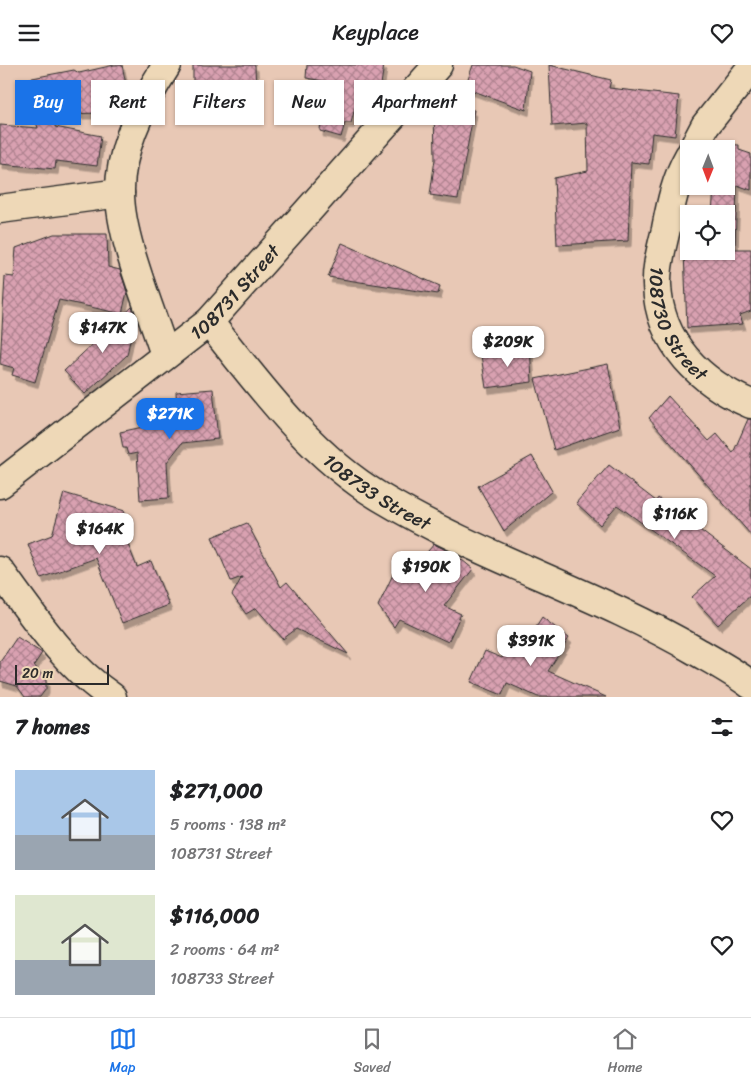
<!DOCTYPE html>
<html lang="en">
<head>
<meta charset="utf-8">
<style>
	body { margin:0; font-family:Sriracha,sans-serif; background:#f2f2f2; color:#202124; height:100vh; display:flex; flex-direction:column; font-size:19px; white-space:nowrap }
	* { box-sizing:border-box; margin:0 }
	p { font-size:16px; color:#757577 }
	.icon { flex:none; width:28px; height:28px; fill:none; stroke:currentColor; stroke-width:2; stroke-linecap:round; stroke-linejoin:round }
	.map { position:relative; height:632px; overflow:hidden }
	.sheet { display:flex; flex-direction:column; background:#fff; flex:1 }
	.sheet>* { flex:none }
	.hud { position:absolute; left:15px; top:15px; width:500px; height:45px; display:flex; gap:10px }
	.needle { width:32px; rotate:181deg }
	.controls { position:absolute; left:680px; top:75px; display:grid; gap:10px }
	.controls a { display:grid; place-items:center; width:55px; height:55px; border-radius:0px; background:#fff; box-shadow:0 1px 4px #0004; font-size:25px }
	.scale { position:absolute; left:15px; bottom:12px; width:94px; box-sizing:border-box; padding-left:5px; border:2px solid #2b2b2b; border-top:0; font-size:14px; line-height:18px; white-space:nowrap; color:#2b2b2b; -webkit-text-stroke:4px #eed8b7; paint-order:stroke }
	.price { position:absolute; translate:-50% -42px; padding:0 11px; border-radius:10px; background:#fff; color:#222; font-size:16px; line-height:32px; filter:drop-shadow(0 1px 2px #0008) }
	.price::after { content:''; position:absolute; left:50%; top:30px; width:15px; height:11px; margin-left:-8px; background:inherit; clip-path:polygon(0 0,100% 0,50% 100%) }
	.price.current { background:#1a73e8; color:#fff }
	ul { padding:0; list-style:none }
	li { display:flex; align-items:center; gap:15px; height:125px; padding:0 15px }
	li span { display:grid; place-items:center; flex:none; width:140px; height:100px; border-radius:0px; color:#555 }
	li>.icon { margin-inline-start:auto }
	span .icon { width:60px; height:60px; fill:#fffc; stroke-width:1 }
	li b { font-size:21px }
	h2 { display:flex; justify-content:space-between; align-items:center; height:60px; padding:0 15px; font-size:21px }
	.pill { padding:0 18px; border-radius:0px; background:#fff; box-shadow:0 1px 4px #0004; font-size:18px; line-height:45px }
	.pill.current { background:#1a73e8; color:#fff }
	header { display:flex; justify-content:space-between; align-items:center; height:65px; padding:0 15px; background:#fff; font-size:22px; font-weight:600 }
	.tab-bar { display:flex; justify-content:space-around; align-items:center; height:70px; border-top:1px solid #e0e0e0; background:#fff; font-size:14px; color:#757577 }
	.tab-bar a { display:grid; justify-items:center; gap:2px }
	.tab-bar .current { color:#1a73e8 }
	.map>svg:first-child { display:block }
	.building { fill:url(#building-cross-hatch); stroke:#2b2b2b; filter:url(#shadow) }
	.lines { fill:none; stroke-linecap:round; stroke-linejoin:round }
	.minor-casing { stroke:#2b2b2b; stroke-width:31 }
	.minor { stroke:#eed8b7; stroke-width:28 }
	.labels { text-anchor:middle; stroke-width:5; stroke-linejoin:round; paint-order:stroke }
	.street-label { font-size:19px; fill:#2b2b2b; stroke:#eed8b7 }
</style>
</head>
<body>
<header><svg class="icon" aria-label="menu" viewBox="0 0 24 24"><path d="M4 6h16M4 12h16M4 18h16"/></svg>Keyplace<svg class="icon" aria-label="heart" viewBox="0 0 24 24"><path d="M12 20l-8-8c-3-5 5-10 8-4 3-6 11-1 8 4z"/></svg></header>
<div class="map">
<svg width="751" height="632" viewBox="0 0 751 632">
	<defs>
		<pattern id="building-cross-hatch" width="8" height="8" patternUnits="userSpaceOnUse" patternTransform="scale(1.25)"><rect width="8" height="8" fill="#d9a1b1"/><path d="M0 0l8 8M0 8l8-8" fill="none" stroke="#b08390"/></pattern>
		<filter id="shadow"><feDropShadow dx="3" dy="5.5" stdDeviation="0" flood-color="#0004"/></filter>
	</defs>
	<rect width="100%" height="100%" fill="#e8c8b5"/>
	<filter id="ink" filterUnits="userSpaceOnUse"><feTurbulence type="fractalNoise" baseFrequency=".02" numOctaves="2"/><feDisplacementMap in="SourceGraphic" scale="10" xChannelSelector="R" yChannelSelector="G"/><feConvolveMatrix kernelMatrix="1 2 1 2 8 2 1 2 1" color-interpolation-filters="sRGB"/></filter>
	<g filter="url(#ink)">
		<path class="building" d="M114,0H122L129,34L105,40L104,48L56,49L55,62L101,71L97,101L56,96L55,104L0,99V60L38,63L22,15L74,5L79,8Z
			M193,0H255L256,29L193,32Z
			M307,0H384L380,26L360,23L351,58H345L341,72L320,66L324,16L306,13Z
			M473,0H513L530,6L526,45L465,23Z
			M549,0L611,15L609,23L679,31L675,71L652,68L649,99L631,97L628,176L557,180L554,113L588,106L587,58L552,61Z
			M434,42L474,45L458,134L430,130L435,94Z
			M717,79L739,80V85L751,89V125L737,120L735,184H751V246L740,250L743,259L687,263L684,186H726V149H712L714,121H726V84H716Z
			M54,169H107L108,202L120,205L127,227L122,249L59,235L35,317L12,310L14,303L0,299L5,211L14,212L16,183Z
			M342,178L440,221L438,229L328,212Z
			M132,242L135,251L127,290L85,329L64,306Z
			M530,281L532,317L486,323L481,290Z
			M608,299L620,362L554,385L535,314Z
			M213,324L218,374L182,378L167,397L169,433L140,435L137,388L128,390L126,383H123L120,367L170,356L169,343H177L176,327Z
			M668,331L709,376L717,369L733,388L748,354H751V470L649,353Z
			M532,391L552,426L504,466L478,421Z
			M609,400L656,436L658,433L751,504V530L718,560L692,532L715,511L617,440L600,460L576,438Z
			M64,428L125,446L121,462L137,502L151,496L169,540L122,558L96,493L41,513L28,479L52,470Z
			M247,458L281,522L287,517L348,589L296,564L283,574L256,543L246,549L232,530L242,512L231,516L212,472Z
			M434,479L456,490L473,504L444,541L461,549L448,577L399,554L394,562L378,541L398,499L412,505Z
			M542,552L569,573L548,606L606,632H538L507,618L502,630L471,617L485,586L502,593L506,584L518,589Z
			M17,572L42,588L34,600L46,615V624L40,632H25L17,621L0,616V597Z"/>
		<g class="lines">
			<g class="minor-casing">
				<g id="minor">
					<path d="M693,84L705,61L751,3"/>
					<path id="s1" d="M689,91C676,114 671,138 666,164C662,182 656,201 657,220C659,278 701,318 751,339"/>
					<path d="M0,144L120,128"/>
					<path id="s2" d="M209,257C259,320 310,390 380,432C481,493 595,527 696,586C715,597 734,607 751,620"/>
					<path d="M165,290C151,245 120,173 120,128C119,83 143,37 167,0"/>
					<path id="s3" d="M0,419L209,257L438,0"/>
					<path d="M0,506C34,552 64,599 112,632"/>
				</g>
			</g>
			<use href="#minor" class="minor"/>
		</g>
	</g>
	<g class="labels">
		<g class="street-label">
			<text dy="7" stroke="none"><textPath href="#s3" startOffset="304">108731 Street</textPath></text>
			<text dy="7" stroke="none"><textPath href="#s1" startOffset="178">108730 Street</textPath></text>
			<text dy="7" stroke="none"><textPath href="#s2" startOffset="241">108733 Street</textPath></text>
		</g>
	</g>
</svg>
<div class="controls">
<a><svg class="needle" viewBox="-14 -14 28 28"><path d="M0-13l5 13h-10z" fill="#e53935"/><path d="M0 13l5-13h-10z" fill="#757577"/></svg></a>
<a><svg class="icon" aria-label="locate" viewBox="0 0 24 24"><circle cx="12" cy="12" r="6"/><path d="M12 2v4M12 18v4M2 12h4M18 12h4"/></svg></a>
</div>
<div class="scale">20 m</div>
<b class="price" style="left:103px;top:289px">$147K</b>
<b class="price" style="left:508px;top:303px">$209K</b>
<b class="price current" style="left:170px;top:375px">$271K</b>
<b class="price" style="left:675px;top:475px">$116K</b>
<b class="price" style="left:100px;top:490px">$164K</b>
<b class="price" style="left:426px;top:528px">$190K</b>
<b class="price" style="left:531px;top:602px">$391K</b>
<div class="hud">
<a class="pill current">Buy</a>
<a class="pill">Rent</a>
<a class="pill">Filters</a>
<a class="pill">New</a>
<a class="pill">Apartment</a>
</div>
</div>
<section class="sheet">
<h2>7 homes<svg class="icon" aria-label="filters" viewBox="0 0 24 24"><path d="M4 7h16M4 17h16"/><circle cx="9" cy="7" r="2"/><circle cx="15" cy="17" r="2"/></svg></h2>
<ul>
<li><span style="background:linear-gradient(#a9c7e8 65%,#9aa5b1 0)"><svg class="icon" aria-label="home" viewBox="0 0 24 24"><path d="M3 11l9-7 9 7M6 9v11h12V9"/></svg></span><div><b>$271,000</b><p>5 rooms · 138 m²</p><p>108731 Street</p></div><svg class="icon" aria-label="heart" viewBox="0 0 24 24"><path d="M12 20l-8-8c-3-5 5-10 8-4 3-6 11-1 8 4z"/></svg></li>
<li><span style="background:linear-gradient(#dfe7d0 65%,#9aa5b1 0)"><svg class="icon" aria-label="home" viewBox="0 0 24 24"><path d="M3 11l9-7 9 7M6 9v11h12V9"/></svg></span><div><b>$116,000</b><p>2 rooms · 64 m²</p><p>108733 Street</p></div><svg class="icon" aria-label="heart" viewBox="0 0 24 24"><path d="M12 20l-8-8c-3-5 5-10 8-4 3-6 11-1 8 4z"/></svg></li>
</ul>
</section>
<nav class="tab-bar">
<a class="current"><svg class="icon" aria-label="map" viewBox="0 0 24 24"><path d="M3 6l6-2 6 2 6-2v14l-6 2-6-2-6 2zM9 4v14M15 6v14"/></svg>Map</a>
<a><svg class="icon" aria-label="saved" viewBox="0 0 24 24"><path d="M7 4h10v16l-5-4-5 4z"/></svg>Saved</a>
<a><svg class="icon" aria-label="home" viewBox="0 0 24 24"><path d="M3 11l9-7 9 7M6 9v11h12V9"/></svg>Home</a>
</nav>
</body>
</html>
